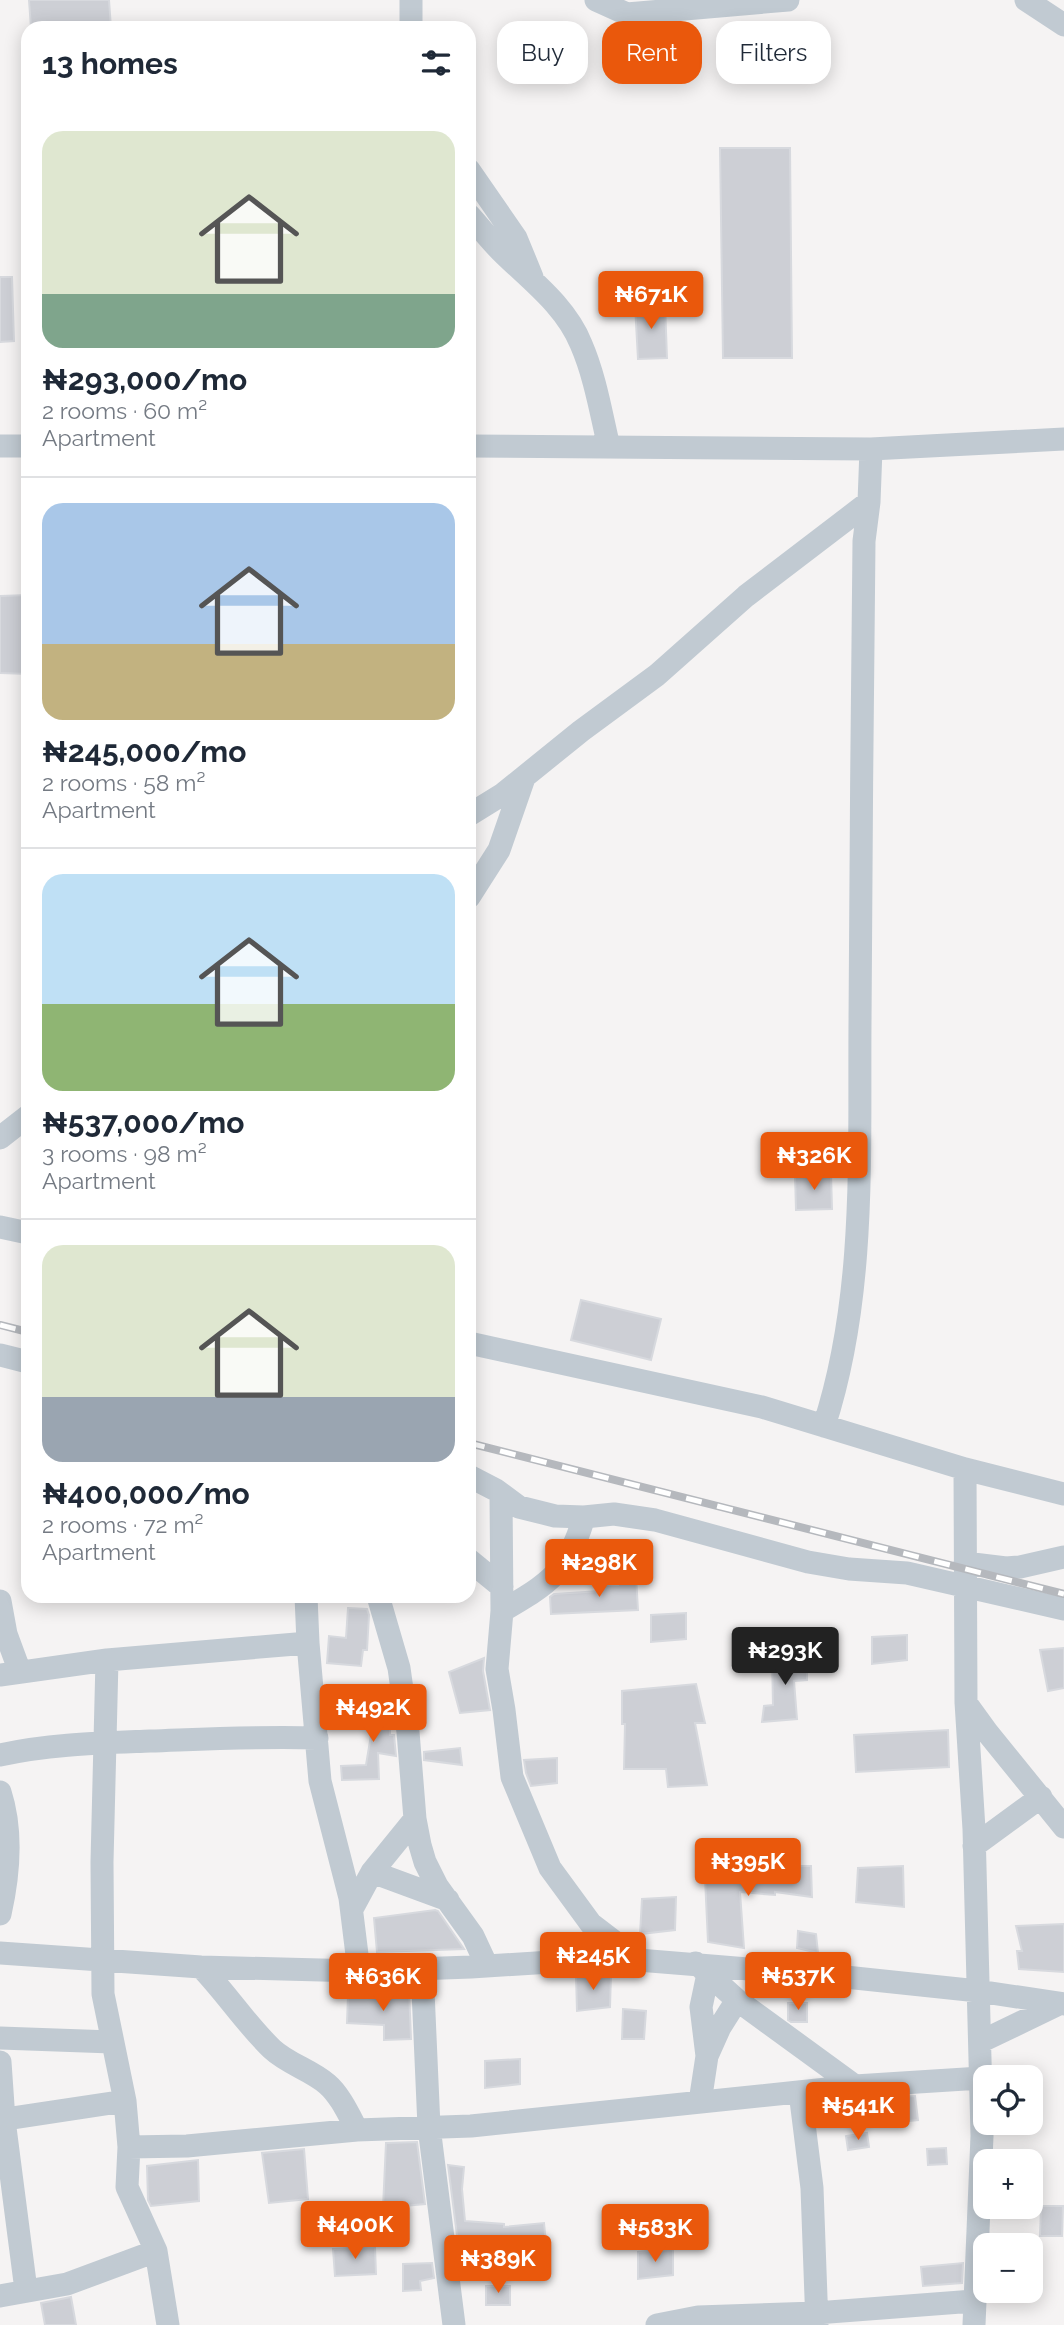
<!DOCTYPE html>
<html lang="en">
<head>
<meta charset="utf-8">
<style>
	body { margin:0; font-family:Raleway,sans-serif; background:#f2f2f3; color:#1f2937; height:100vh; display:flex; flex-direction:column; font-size:26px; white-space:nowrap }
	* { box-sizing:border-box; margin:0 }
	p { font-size:23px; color:#747a83 }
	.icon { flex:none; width:38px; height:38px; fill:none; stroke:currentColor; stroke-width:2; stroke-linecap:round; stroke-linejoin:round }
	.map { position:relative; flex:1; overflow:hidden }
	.details { position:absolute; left:21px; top:21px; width:455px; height:1582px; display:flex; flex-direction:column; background:#fff; border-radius:21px; box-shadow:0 4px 18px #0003 }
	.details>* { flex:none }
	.hud { position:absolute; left:497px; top:21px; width:462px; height:63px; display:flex; gap:14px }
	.controls { position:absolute; left:973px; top:2065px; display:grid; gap:14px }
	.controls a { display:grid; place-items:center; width:70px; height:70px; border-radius:14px; background:#fff; box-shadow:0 4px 18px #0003; font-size:35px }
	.price { position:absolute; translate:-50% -60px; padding:0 16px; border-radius:7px; background:#ea580c; color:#fff; font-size:23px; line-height:46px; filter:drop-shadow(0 2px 4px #0008) }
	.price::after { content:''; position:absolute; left:50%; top:42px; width:21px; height:16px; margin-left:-10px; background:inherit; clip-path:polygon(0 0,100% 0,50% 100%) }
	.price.current { background:#222; color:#fff }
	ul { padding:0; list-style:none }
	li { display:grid; align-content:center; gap:14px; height:371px; padding:0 21px }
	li+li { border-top:2px solid #e0e1e3 }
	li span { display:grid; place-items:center; height:217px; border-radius:21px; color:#555 }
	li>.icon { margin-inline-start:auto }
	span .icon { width:126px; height:126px; fill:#fffc; stroke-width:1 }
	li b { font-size:30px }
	h2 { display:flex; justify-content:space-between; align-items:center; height:84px; padding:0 21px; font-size:30px }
	.tag { padding:0 24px; border-radius:21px; background:#fff; box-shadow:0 4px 18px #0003; font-size:24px; line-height:63px }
	.tag.current { background:#ea580c; color:#fff }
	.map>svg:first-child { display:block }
	.building { fill:#cdcfd5; stroke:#d7d9de; stroke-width:2 }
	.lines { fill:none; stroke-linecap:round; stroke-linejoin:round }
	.minor { stroke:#c1cad2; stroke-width:23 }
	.rail-casing { stroke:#b5b8bd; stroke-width:8 }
	.rail { stroke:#fff; stroke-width:5; stroke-dasharray:16; stroke-linecap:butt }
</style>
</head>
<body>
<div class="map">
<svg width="1064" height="2325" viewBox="0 0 1064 2325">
	<rect width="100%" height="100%" fill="#f5f3f3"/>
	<path class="building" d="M29,0H109L111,28H31Z
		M720,148H790L792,358H723Z
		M0,277H12L14,341L0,342Z
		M665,304L667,358L638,359L635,305Z
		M28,595V674L0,673V596Z
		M831,1173L832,1209L796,1210L795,1174Z
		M581,1300L661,1319L651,1360L571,1340Z
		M636,1576L638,1610L551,1614L550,1597L554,1594L601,1591V1585H618V1577Z
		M348,1608L367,1609L369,1615L367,1650H363L361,1666L327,1663L329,1636L346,1638Z
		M686,1613V1639L651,1642V1615Z
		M907,1635V1660L872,1664V1637Z
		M1064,1648V1688L1048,1691L1040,1650Z
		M807,1654V1680L794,1681L797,1719L762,1722L764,1706L773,1705L772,1657Z
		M484,1658L483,1671L490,1710L460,1713L449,1672Z
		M696,1684L705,1723H695L707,1785L668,1787L666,1769H624L625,1724H622V1691Z
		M361,1706H390V1735H394L396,1756L378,1753L379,1779L342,1780L341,1766L366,1765L373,1723L361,1722Z
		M948,1730L949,1767L856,1772L854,1735Z
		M460,1748L462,1765L424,1760V1752Z
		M557,1758V1783L531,1786L526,1773L524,1760Z
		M791,1866H811L812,1897L775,1892V1895L740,1892L744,1948L708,1942L705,1878L754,1871V1869Z
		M903,1866L904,1907L856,1902L858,1868Z
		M676,1897L675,1930L640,1934L642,1899Z
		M435,1910L438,1911L464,1949L377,1952L374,1918Z
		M1064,1924V1972L1019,1969L1017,1951H1022L1016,1926Z
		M798,1931L816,1934L818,1953L797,1948Z
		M611,1974L610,2007L577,2011L576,1975Z
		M409,1989L411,2039L384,2040V2025L347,2023L348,1995L383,1997V1990Z
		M788,2003H807V2022H791L788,2020Z
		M623,2009L646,2011L644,2039H622Z
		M520,2059V2084L485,2088V2061Z
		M915,2096L918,2120L899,2122L897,2097Z
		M867,2133L869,2147L848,2150L846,2136Z
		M417,2142L425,2204L383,2208L386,2143Z
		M946,2148L947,2164L928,2165L927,2149Z
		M304,2149L308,2199L269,2203L262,2153Z
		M198,2160L199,2201L151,2206L148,2200L147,2166Z
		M448,2165L464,2167L462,2189L465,2221L504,2224V2227L544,2223L546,2243L504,2246V2261L474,2268V2259H460Z
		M1041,2206H1063L1062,2236H1040Z
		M375,2247L376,2274L335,2276L333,2249Z
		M673,2249V2275L638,2279V2252Z
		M432,2263L434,2278L420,2281L421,2290L403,2291V2264Z
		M963,2263L962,2283L923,2286L921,2267Z
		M486,2286H510V2305H486Z
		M71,2297L76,2325H45L41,2303Z"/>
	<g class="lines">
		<path class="minor" d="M411,0V28
			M596,0L627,14L788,0
			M1026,0L1064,25
			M469,170L516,238L532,277
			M469,215C481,228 492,243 505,255C533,282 566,307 581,344C595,376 601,413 609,447
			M0,446H28
			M469,446L871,449L1064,439
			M469,815L503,794L581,731L657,675L746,596L869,502
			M469,897L499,850L524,778
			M0,1138L28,1116
			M0,1227L28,1233
			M469,1343L762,1407L965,1469L1064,1494
			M0,1355L28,1362
			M824,1426C866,1297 859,1157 860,1023C861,862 862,702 864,541L869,502L871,449
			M965,1469L966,1702L974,1829L982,2136L974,2325
			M469,1476L496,1490L519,1507L555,1516L584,1517L614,1514L655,1520L808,1562L849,1569L907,1573L1064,1609
			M501,1494L502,1611L497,1669L504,1710L512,1777L550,1868L591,1924L638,1960
			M469,1560L502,1587
			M965,1563L1006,1568L1020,1567L1064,1557
			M306,1596L308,1643L320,1781L350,1898L359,1971
			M378,1596L399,1668L408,1732L415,1819L420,1845L425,1862L437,1886L473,1936L487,1966
			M0,1601L6,1634L20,1672
			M502,1611C550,1583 568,1572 584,1517
			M107,1660L102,1862L103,1994L125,2101L129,2147L127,2187L156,2251L168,2325
			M0,1675L107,1660L308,1643
			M966,1703L987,1732L1064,1827
			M0,1755C49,1744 100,1743 150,1741C206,1739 261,1736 317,1738
			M0,1792C13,1832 9,1874 0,1914
			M974,1846L1041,1797
			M372,1872L448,1900
			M352,1909L372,1872L415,1819
			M0,1953L201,1967L359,1971L471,1967L567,1961L638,1960L836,1976L978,1991L1064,2004
			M696,1963L737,2000L855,2086
			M201,1967C226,1993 246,2024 272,2049C288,2064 311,2070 327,2084C340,2095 349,2115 357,2130
			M422,1968L429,2127L454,2325
			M0,2038L112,2042
			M980,2042L1059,2004
			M707,2056L701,2007L708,1974
			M0,2062L4,2120L26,2290
			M800,2092L812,2188L817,2325
			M700,2102L707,2056L720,2027L737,2000
			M0,2120L125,2101
			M129,2147L187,2146L357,2130L471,2126L855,2086L981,2078
			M0,2296L67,2284L156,2251
			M657,2325L698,2317L816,2313L974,2301"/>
		<g class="rail-casing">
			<path id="rail" d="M0,1325L28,1332
				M469,1443L1064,1594"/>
		</g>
		<use href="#rail" class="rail"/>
	</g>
</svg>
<div class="controls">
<a><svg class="icon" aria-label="locate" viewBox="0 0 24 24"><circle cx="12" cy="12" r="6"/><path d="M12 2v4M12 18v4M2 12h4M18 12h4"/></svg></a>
<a>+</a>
<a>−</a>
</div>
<b class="price" style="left:651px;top:331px">₦671K</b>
<b class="price" style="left:814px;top:1192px">₦326K</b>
<b class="price" style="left:599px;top:1599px">₦298K</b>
<b class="price current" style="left:785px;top:1687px">₦293K</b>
<b class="price" style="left:373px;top:1744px">₦492K</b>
<b class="price" style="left:748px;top:1898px">₦395K</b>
<b class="price" style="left:593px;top:1992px">₦245K</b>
<b class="price" style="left:798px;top:2012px">₦537K</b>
<b class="price" style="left:383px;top:2013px">₦636K</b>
<b class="price" style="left:858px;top:2142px">₦541K</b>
<b class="price" style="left:355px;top:2261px">₦400K</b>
<b class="price" style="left:655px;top:2264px">₦583K</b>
<b class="price" style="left:498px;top:2295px">₦389K</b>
<div class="hud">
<a class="tag">Buy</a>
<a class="tag current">Rent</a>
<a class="tag">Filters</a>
</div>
<section class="details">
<h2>13 homes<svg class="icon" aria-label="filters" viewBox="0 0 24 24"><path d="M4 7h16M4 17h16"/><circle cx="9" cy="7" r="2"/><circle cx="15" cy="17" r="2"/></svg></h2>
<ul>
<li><span style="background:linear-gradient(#dfe7d0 75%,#7fa58c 0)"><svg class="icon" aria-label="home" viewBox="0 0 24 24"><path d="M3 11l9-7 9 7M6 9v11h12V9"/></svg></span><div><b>₦293,000/mo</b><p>2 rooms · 60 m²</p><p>Apartment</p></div></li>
<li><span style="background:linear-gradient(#a9c7e8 65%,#c2b280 0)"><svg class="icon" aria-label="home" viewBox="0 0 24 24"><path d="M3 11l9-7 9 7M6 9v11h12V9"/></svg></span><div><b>₦245,000/mo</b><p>2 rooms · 58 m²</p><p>Apartment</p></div></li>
<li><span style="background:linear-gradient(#bfe0f5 60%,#8fb573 0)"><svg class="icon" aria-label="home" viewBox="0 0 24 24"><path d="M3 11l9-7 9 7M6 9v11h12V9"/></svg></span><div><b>₦537,000/mo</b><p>3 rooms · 98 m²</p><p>Apartment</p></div></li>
<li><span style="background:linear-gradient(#dfe7d0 70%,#9aa5b1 0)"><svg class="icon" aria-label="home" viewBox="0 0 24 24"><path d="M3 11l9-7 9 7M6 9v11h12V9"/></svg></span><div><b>₦400,000/mo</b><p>2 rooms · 72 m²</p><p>Apartment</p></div></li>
</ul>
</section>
</div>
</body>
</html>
